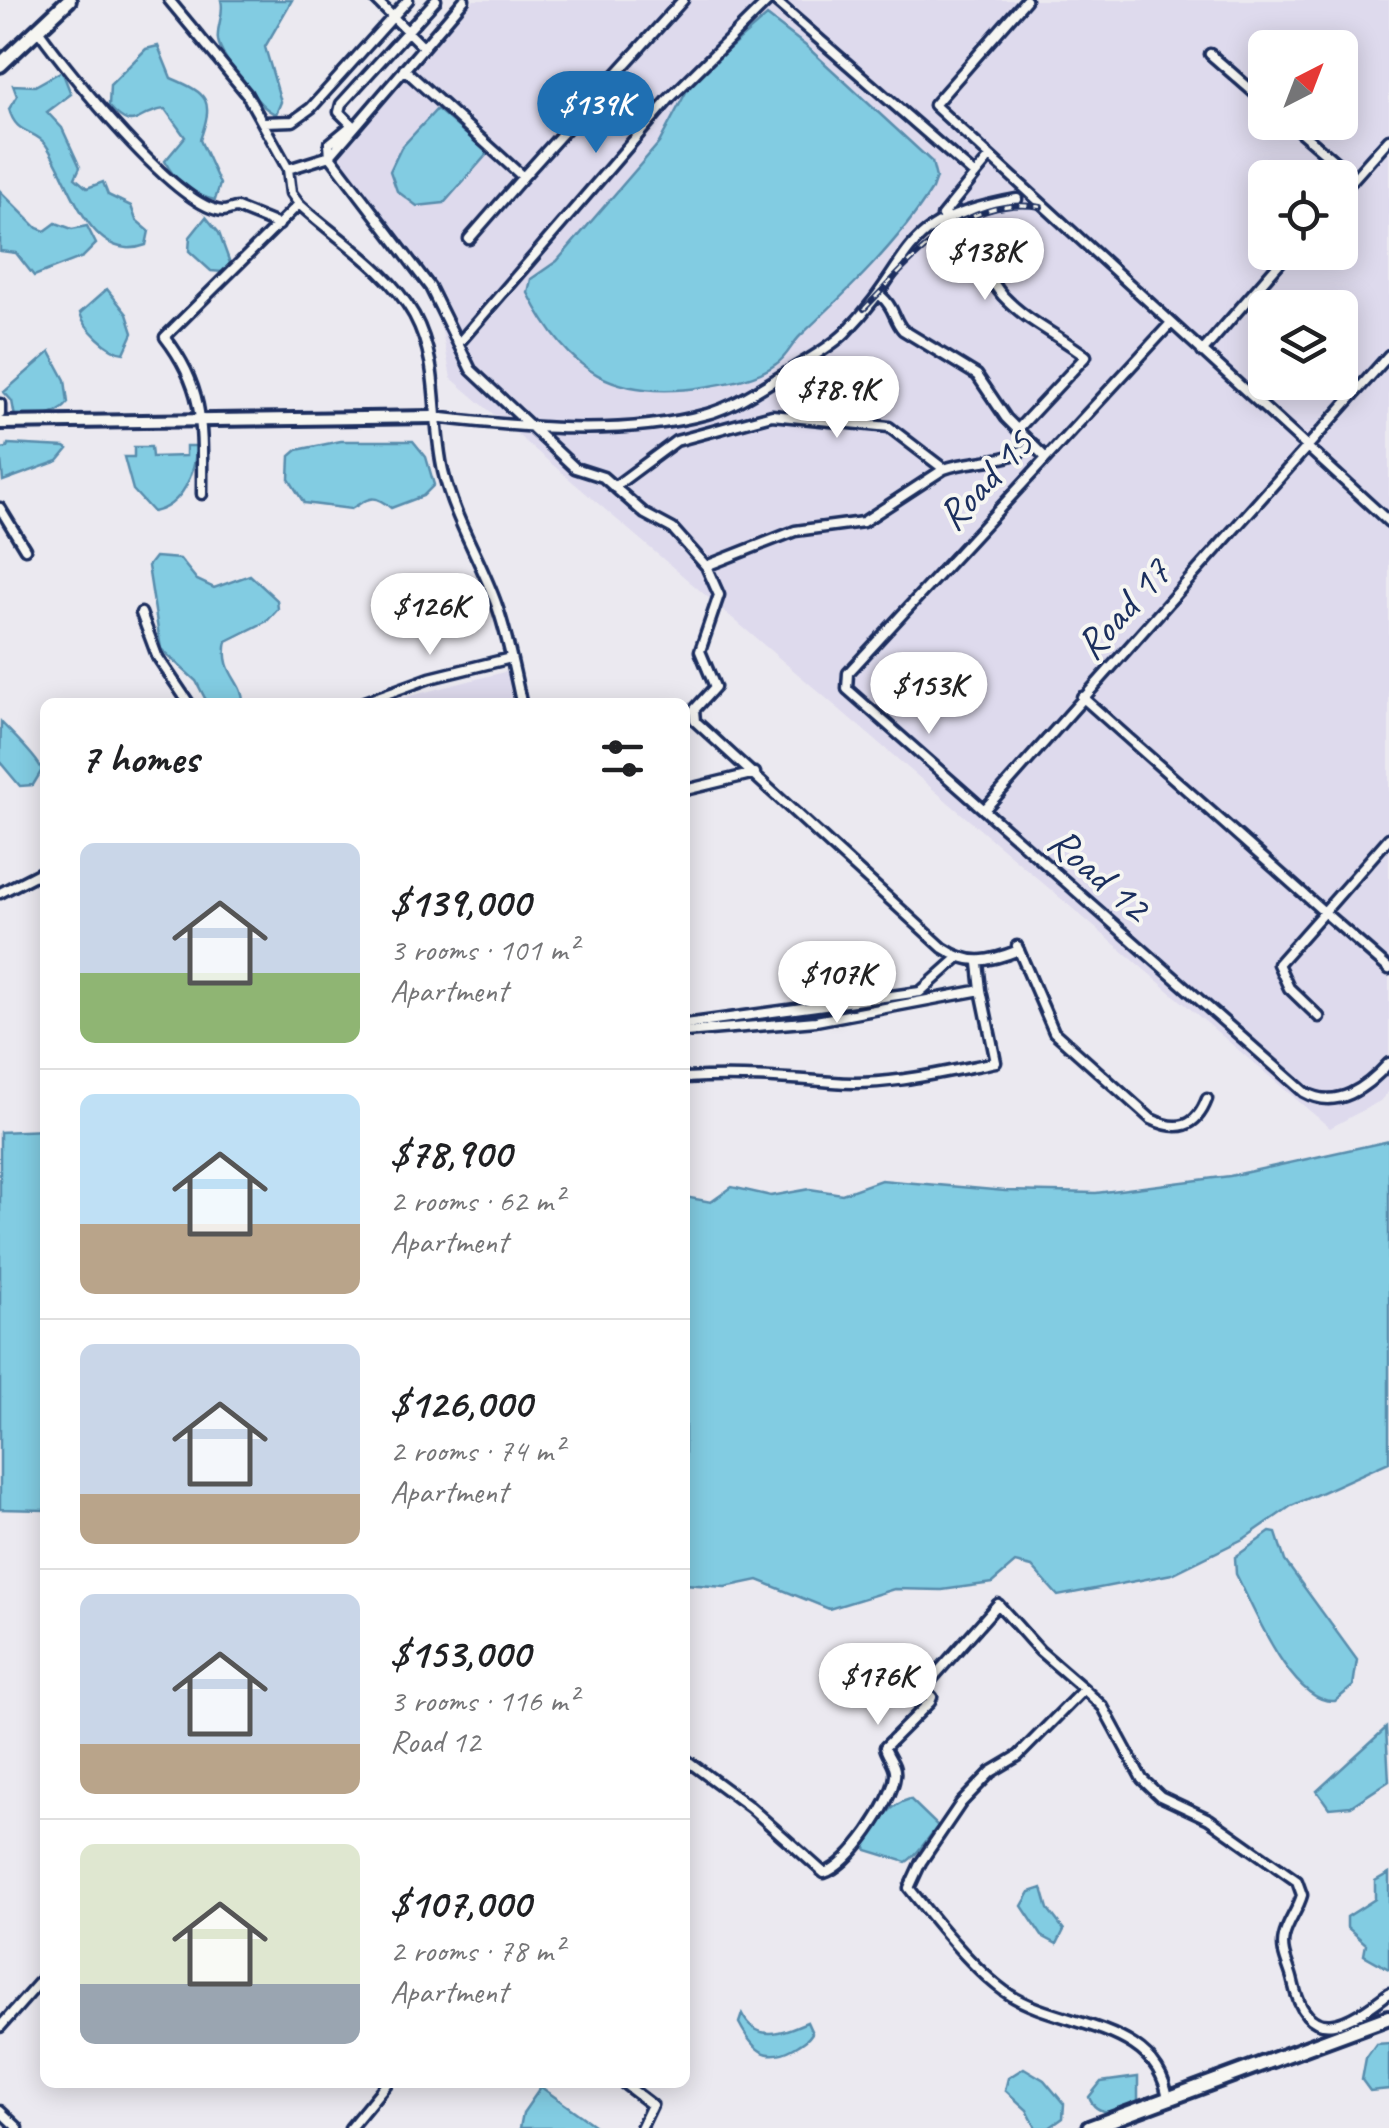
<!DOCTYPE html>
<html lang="en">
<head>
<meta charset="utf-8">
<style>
	body { margin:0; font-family:Caveat,sans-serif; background:#f6f6f6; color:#202124; height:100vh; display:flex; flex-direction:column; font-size:38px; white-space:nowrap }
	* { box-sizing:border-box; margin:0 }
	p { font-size:32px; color:#757577 }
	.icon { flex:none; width:55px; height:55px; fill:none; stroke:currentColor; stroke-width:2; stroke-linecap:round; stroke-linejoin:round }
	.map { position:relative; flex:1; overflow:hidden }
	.sheet { position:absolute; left:40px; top:698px; width:650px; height:1390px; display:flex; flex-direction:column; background:#fff; border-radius:15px; box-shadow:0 5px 25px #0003 }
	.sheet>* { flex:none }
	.needle { width:65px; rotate:42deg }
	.buttons { position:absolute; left:1248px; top:30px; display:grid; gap:20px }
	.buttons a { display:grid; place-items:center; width:110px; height:110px; border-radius:15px; background:#fff; box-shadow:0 5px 25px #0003; font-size:50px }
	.price { position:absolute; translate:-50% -85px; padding:0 22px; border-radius:35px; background:#fff; color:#222; font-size:32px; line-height:65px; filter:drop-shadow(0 2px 5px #0008) }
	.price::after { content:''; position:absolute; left:50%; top:60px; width:30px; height:22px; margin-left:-15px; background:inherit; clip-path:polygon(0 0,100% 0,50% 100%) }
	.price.selected { background:#1f6fb2; color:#fff }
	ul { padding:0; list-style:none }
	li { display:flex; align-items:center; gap:30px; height:250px; padding:0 40px }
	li+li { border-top:2px solid #e0e0e0 }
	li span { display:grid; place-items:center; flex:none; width:280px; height:200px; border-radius:15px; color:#555 }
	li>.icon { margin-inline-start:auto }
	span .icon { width:120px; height:120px; fill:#fffc; stroke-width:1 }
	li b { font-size:42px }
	h2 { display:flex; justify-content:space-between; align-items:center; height:120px; padding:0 40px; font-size:42px }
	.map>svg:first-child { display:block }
	.built { fill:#dedaed; fill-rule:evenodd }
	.water { fill:#82cce2; stroke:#598dad; stroke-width:2.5 }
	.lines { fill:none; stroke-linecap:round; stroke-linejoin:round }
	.minor-casing { stroke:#1b2f5e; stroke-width:15 }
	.tertiary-casing { stroke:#1b2f5e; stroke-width:18 }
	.primary-casing { stroke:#1b2f5e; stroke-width:20 }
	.minor { stroke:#f6f6f2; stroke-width:8 }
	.tertiary { stroke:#f6f6f2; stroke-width:10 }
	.primary { stroke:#f6f6f2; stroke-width:12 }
	.rail-casing { stroke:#1b2f5e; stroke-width:6 }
	.rail { stroke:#f6f6f2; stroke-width:2.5; stroke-dasharray:8; stroke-linecap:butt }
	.labels { text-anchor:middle; stroke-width:8; stroke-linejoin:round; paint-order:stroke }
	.street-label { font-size:42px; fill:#1b2f5e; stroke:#f6f6f2 }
</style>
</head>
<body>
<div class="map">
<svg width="1389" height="2128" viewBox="0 0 1389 2128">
	<rect width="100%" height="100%" fill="#ebe9f0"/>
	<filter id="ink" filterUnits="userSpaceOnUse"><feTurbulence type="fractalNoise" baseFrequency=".01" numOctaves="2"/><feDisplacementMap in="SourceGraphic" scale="20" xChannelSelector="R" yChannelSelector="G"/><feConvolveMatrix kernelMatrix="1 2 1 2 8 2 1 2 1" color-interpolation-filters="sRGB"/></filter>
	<g filter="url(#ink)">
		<path class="built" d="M474,0H1389V1091L1380,1101L1330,1128L451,378L438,310L330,164ZM1265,48H1340V122H1265ZM1265,178H1340V252H1265ZM1265,308H1340V382H1265Z
			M508,671L515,702H390L398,699Z"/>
		<path class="water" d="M221,0H292L265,47L281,102L276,114C261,111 220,56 218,40C216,25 225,15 221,0Z
			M767,16L806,46L932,162L936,178L932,189C898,243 847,292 800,336C791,345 787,357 776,364C756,379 728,383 704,387C615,401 568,372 528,293L531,279L557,261L659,143L692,81Z
			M158,46L171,78C209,94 214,100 200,140L220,184L215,200C196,196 173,180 165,161L185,137L165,109C135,112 136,136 109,106L110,85L146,49Z
			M62,71L71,94L47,112L62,128L80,167L75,178L87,188L103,182L108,195L131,206L136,220L149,231L146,245C89,266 70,179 46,145C35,129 16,136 9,109L17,96L13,85L35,86Z
			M437,109L488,153L444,203L417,206L397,191L390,171L401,148Z
			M0,191L37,228L45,231L56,223L72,229L87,226L96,244L83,257L34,276L16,253L0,251Z
			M206,217L219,233L230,263L223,272L211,271L189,251L190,237Z
			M107,289L127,314L133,333L124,353C109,352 84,328 80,313Z
			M50,352L65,380L68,403C58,417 31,420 15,417L12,401L4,392Z
			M341,441H413L426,457L434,485L423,496L391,508C372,492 368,499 351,509L304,503L289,479L290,456L297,450Z
			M8,444L65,447L68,449L58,461L3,481L0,449L7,448Z
			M186,446H196C196,473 182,506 153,512L133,490L124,457H134V447H151L152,457L186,456Z
			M155,557L180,559L197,580L214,588L250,575L277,600L278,609L267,621L227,641C220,673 243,681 243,702H207L196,681L161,649L148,566Z
			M1,722C12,734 38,758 42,770L33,785L20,786L0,762Z
			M45,1130V1510L0,1509V1132Z
			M1389,1141V1462L1291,1506L1245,1538L1172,1574L1058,1596L1032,1567L1015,1563L992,1583L942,1590L894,1589L829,1609L758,1580L725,1587L685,1584V1197L711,1202L732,1187L771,1196L810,1189L842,1194L881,1180L1005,1191L1096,1193L1230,1176Z
			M1270,1532L1276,1533L1285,1561L1357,1660L1353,1686L1335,1701C1292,1705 1253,1607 1236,1574L1235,1557Z
			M1386,1728L1389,1781L1351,1806L1329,1808L1317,1791Z
			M910,1799L938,1826C929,1836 917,1856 906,1862L867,1850L864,1845C877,1826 886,1806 910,1799Z
			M1389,1873V1969L1364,1955L1366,1944L1347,1927V1917L1375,1899V1881Z
			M1042,1888L1048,1909L1064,1930L1057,1944L1042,1936L1022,1906L1030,1892Z
			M742,2014C757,2043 781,2033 807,2022L812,2033C807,2041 802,2043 794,2048C765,2064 752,2048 739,2023Z
			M1389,2043V2089L1370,2091L1362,2080L1366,2058L1376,2044Z
			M1024,2068L1044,2080L1064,2104L1063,2118L1049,2128H1036L1027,2110L1005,2090L1008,2078Z
			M1138,2077V2105C1122,2113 1096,2118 1089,2097L1101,2082Z
			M541,2087L598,2128H520L523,2113Z"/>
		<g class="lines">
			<g class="minor-casing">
				<path id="minor" d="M169,0L246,93L288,169L291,193L299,204C336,238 389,270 414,315C441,365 431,418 443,471C454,519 481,560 497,606C508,637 514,670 521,702
					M376,0L422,46
					M436,0L341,104L339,112L352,125L329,144L330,156L430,287L471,370L575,468L603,477L645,514L673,529L706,566L719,595L700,651L715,687L694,710L695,721L943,948C970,966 989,962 1019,950
					M774,0L975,175L990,157
					M1026,0L934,105L1389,522
					M39,31C66,69 177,209 223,211C228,211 232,208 237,208L279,225
					M1210,54L1265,102
					M404,69L523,177L683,0
					M264,122L293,121L311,108L408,0
					M1289,122L1354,178
					M288,169L330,156L464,0
					M975,175L942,216C973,233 981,271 1003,296C1027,322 1059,335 1086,356L1018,429
					M1340,194L1389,139
					M469,239L523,177
					M882,297C895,308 893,319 903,330L977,375L1006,418L1045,457
					M1171,323L848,673L847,689L1304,1092C1337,1111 1367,1087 1389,1063
					M458,344L670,98L769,0
					M1202,352L1289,252
					M0,404V414
					M433,417C521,427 619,438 707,414C736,406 762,387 788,372C806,360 830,348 845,333C920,256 891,222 1017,199
					M614,487L676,441L772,415L889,427L944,469C973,458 1007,465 1033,444
					M202,494C202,429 206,390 165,337L299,204
					M0,508L25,549
					M706,566L795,531L863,522L944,469
					M141,613L157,656L188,702
					M1082,697L1324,912L1389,838
					M364,702L430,678L511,658
					M685,790L755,773
					M984,810L1389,355
					M0,893L45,870
					M1017,946L1054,1032L1151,1119C1178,1132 1196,1128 1207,1099
					M1319,1017L1289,988L1278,964L1324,912L1389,969
					M685,1024L920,992L958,958
					M685,1032L816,1021L981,990L978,963
					M685,1078C735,1075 783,1078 833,1082C885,1087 945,1072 996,1062L981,990
					M685,1759L750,1807L824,1873C850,1865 892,1803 895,1776C897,1764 887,1757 885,1747L930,1702L932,1697L923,1689L998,1604L1040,1651L1084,1689
					M0,2027L45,1976
					M622,2082L652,2105L641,2128
					M1168,2100C1159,2022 1061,2028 1010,1995C976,1973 934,1920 909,1888L921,1862L961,1803L991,1772L1018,1756L1084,1689L1103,1707L1142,1779L1160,1796L1209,1819L1297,1881L1302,1895C1298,1910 1287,1923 1284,1937C1280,1953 1290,1967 1293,1982C1308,2051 1351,2022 1389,1993
					M0,2111L18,2128
					M350,2128L388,2082"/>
			</g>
			<g class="tertiary-casing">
				<path id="tertiary" d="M0,423L433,417"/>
			</g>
			<g class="primary-casing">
				<path id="primary" d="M0,65L69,0
					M1089,2128L1389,2017"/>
			</g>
			<use href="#minor" class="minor"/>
			<use href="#tertiary" class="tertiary"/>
			<use href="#primary" class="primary"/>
			<g class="rail-casing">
				<path id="rail" d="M864,309C913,259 963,195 1041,207"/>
			</g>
			<use href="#rail" class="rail"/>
		</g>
	</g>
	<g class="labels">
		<g class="street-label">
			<text transform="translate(984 479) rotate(-47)" y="15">Road 15</text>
			<text transform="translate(1122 608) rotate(-48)" y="15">Road 17</text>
			<text transform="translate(1100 873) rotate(41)" y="15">Road 12</text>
		</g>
	</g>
</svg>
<div class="buttons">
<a><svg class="needle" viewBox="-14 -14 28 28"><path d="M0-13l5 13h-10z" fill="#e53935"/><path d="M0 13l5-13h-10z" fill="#757577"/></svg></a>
<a><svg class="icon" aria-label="locate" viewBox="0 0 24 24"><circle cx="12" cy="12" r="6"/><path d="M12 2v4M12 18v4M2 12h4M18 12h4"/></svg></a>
<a><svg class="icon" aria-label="layers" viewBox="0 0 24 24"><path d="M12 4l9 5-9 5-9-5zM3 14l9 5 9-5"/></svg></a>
</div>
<b class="price selected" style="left:596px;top:156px">$139K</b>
<b class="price" style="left:985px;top:303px">$138K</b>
<b class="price" style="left:837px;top:441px">$78.9K</b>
<b class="price" style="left:430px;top:658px">$126K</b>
<b class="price" style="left:929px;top:737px">$153K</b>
<b class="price" style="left:837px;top:1026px">$107K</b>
<b class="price" style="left:878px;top:1728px">$176K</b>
<section class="sheet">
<h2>7 homes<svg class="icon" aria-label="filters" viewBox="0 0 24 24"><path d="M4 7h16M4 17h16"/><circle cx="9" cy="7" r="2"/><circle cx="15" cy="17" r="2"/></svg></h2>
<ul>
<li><span style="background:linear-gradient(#c9d6e8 65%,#8fb573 0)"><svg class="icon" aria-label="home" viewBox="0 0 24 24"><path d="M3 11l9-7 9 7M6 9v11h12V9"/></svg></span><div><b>$139,000</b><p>3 rooms · 101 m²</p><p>Apartment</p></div></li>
<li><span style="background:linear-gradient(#bfe0f5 65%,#b9a48a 0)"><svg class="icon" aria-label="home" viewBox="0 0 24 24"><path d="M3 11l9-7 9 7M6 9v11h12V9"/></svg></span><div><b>$78,900</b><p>2 rooms · 62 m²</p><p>Apartment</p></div></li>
<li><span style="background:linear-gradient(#c9d6e8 75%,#b9a48a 0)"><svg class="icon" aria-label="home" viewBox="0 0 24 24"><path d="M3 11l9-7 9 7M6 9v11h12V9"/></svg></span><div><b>$126,000</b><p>2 rooms · 74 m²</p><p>Apartment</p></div></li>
<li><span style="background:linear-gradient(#c9d6e8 75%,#b9a48a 0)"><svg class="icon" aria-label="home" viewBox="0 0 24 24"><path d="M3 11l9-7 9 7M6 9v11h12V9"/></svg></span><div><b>$153,000</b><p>3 rooms · 116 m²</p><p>Road 12</p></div></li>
<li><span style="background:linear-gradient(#dfe7d0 70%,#9aa5b1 0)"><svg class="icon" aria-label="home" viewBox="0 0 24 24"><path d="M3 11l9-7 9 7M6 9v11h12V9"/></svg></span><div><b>$107,000</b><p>2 rooms · 78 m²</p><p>Apartment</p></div></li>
</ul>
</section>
</div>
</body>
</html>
